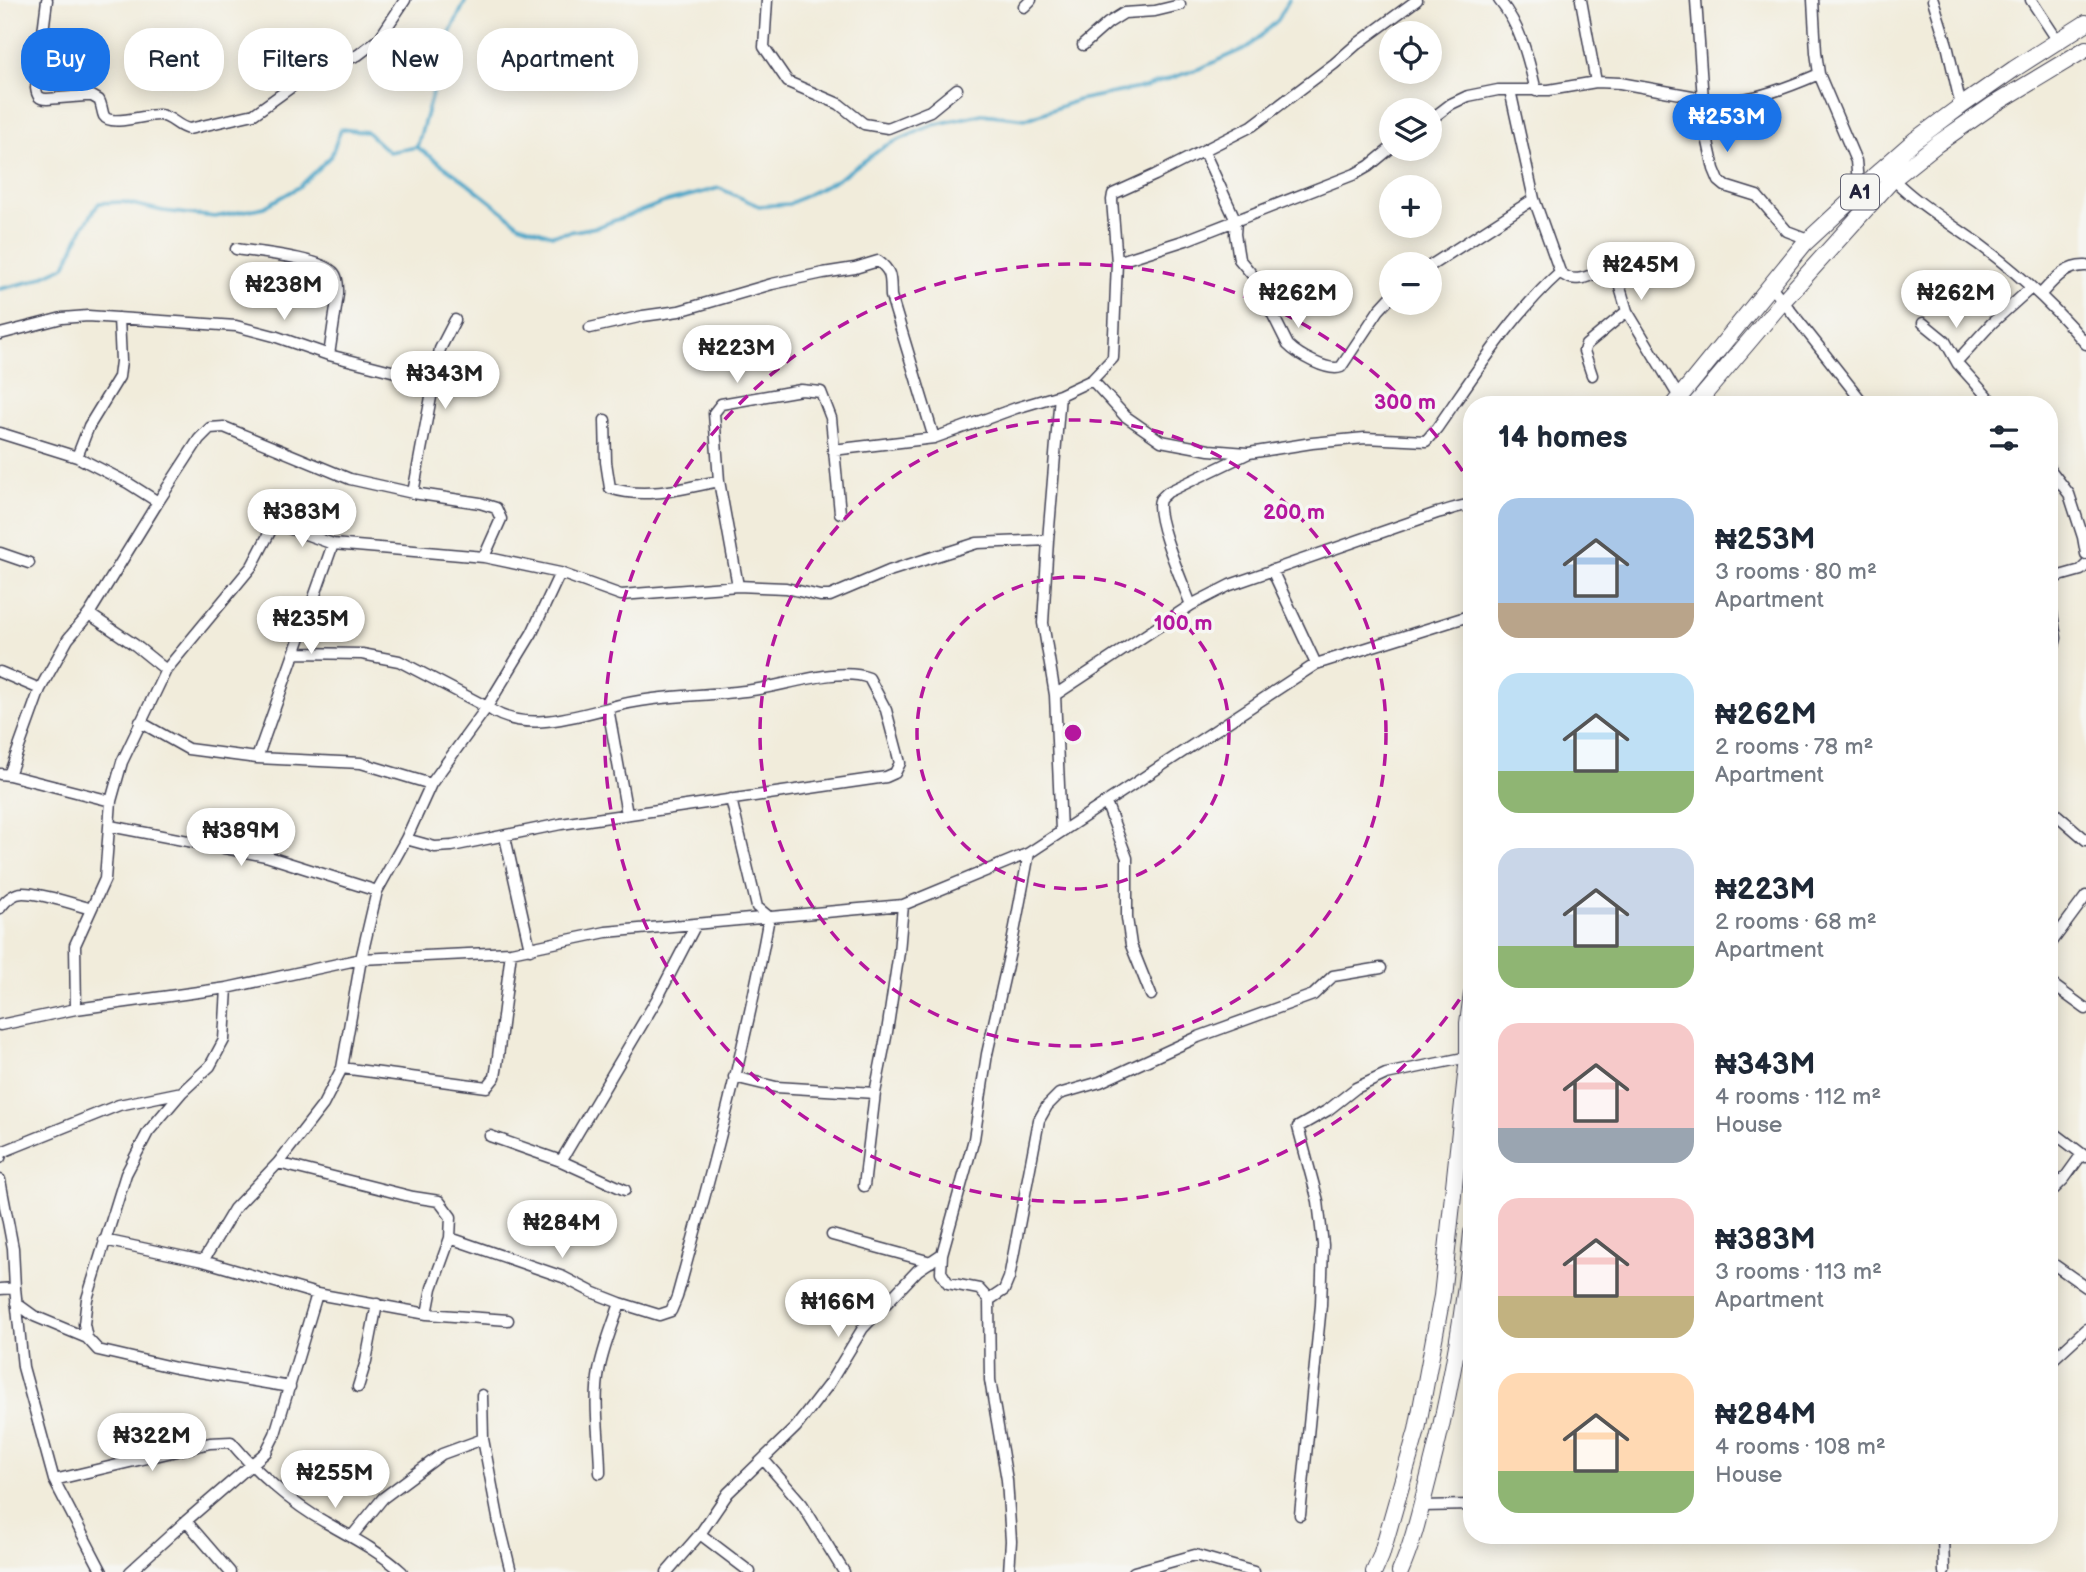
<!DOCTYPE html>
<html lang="en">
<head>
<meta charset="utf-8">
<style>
	body { margin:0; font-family:"Balsamiq Sans",sans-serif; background:#f2f2f3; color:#1f2937; height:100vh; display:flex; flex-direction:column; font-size:26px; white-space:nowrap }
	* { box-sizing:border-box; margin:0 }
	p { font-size:23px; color:#747a83 }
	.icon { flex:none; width:38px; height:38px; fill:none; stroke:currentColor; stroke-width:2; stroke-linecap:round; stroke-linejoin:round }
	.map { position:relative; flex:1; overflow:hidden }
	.side { position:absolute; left:1463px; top:396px; width:595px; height:1148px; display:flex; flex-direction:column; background:#fff; border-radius:28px; box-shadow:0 4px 18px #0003 }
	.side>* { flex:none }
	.top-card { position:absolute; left:21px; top:28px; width:665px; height:63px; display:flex; gap:14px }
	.tools { position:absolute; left:1379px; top:21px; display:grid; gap:14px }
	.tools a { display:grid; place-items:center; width:63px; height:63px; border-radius:50%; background:#fff; box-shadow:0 4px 18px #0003; font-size:35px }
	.price { position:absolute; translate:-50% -60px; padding:0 16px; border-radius:24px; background:#fff; color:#222; font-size:23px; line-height:46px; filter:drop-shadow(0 2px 4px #0008) }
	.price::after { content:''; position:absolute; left:50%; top:42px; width:21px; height:16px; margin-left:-10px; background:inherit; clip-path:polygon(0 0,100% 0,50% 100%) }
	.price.active { background:#1a73e8; color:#fff }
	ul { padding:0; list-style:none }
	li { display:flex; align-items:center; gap:21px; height:175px; padding:0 35px }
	li span { display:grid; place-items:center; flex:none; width:196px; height:140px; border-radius:21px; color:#555 }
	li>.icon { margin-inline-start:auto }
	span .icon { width:84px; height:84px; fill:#fffc; stroke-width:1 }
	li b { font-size:30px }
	h2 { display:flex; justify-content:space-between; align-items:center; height:84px; padding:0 35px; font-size:30px }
	.chip { padding:0 24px; border-radius:28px; background:#fff; box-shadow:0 4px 18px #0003; font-size:24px; line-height:63px }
	.chip.active { background:#1a73e8; color:#fff }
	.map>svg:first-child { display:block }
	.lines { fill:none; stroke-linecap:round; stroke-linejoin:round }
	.stream { stroke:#4aa5c8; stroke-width:3.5 }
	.minor-casing { stroke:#414053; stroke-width:13 }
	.highway-casing { stroke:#414053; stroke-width:18 }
	.minor { stroke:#fff; stroke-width:10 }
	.highway { stroke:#fff; stroke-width:16 }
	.ring { fill:none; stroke:#b5179e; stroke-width:3.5; stroke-dasharray:12 9 }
	.labels { text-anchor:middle; stroke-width:7; stroke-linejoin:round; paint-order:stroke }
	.shield { fill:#f6f6f2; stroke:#626272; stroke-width:2 }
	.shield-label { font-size:21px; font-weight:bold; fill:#22223b }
	.centre { fill:#b5179e; stroke:#f6f6f2; stroke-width:3.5 }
	.ring-label { font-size:21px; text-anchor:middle; font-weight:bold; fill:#b5179e; stroke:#f6f6f2; stroke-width:7; stroke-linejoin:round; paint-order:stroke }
</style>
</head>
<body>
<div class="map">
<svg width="2086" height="1572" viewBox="0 0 2086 1572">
	<rect width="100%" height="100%" fill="#f6f6f2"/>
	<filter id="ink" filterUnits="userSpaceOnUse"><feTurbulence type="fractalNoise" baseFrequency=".0143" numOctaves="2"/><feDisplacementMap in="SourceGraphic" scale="14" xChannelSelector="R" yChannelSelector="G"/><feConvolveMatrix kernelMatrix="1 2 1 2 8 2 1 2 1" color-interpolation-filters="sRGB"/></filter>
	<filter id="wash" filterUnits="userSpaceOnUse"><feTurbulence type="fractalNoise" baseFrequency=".00686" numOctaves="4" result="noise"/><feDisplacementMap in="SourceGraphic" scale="28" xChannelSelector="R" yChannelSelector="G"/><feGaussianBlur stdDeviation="1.57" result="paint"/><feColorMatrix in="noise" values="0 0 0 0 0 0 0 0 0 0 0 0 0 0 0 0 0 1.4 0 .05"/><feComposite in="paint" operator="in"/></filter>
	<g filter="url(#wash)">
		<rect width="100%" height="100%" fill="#f1ecdb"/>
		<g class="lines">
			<path class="stream" d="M417,147L449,35L466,0
				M0,289L33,281L65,266L82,229L99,203L123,202L163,211L215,217L264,207L299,187L331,156L341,129L367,132L389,152L417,147L462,179L519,224L552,235L597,227L662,203L719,188L759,206L789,204L838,179L885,146L933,125L982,114L1027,119L1078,100L1145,87L1201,68L1248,47L1278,20L1289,0"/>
		</g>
	</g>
	<g filter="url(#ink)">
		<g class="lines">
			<g class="minor-casing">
				<path id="minor" d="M47,0L36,88C37,96 39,99 47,99L85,96H92L99,100C102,105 102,112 104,116C111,127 147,114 159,115C172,116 177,127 189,129L254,114L308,75L358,55L379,39L405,0
					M767,0L764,47L788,82L839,104L864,124L888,128L930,111L957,89
					M1499,0C1521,27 1528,57 1536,91
					M1581,0L1596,82
					M1696,0L1703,100L1702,114L1714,169L1719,181L1725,186L1757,196L1787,231L1808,239L1806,242
					M1813,0L1816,52L1819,74L1856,161L1859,193
					M1933,0L1947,45L1961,106
					M2031,0L2058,41
					M1024,7L1031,0
					M1083,45L1108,23L1124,13L1155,11L1180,5
					M1510,90L1534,199L1560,272C1574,286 1590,275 1605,270H1610L1616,274L1627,311L1679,397
					M1430,120L1451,104L1468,96L1498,90H1549L1596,82L1620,83L1692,96C1733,110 1782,90 1819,74
					M1204,152L1236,221L1235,234L1239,259L1254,277L1288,345C1298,355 1328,372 1341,367L1379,310L1391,297
					M1893,179C1919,205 1950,223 1979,244C2018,273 2055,307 2086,344
					M236,249C255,252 322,258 334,273C338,278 338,287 338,294L329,355
					M1117,262L1186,240L1355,174L1369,166L1391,148
					M1430,266L1534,199
					M1771,286L1864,404
					M2040,295C2053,281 2065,265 2086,266
					M1923,323L1945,341L1958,364
					M590,328L643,316L679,311L772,284L823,273L855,268L878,261C893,272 890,279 891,296L934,438
					M0,334L62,318L88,316L236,326L274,336L329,355L411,376L434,387
					M1592,375L1584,351L1586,345L1627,311
					M1092,380L1113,358L1117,262L1112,200L1113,194L1155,175L1252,126L1334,64L1357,44L1417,0
					M1060,395L1048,540L1043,623L1055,695L1061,831
					M1994,404L1958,364L1957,361L1992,323L2031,288
					M605,420L606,462L610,488C646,500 683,488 719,481
					M0,433L77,457L128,483L158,502
					M833,450L934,438L1016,408L1060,395L1092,380L1125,416L1161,441L1209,450L1247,453
					M77,457L89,426L119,377L121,361L119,318
					M2049,468L2069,494L2083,537L2086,554
					M413,493L440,349L455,320
					M0,553L29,563
					M1272,570L1316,664
					M2049,579L2081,570L2086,565
					M738,586L719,481L714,413L721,404L801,390L821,392L831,418L840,513
					M2049,595L2056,638L2049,665
					M1191,605C1184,586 1153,516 1160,500C1161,498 1167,493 1168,492L1249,453L1312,443L1365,438L1426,441L1437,428C1475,374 1511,316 1560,272
					M89,614L135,645L166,670
					M296,653L362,654L399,661L487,707C520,733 570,718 608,708
					M0,672L40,689
					M1055,695L1191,605L1230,585L1437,513C1448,511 1461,504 1472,505
					M140,722L188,749L257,758L361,763L431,784
					M257,758L333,544
					M0,774L9,775L111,801
					M9,775L40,689L68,639L89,614L158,502L199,439L210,428L224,427L350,479L413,493L480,503L496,508L501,519L484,557
					M1106,802L1127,858V918L1131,945L1151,995
					M2049,808L2086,840
					M110,826L266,856L377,891
					M505,837L530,949
					M406,839L435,847L452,846L561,824L886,777L895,773L900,763L886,710L869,678C839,666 784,686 752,690C703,697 656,694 608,708L627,814
					M0,908C6,900 13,893 23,893C41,893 74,904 91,909
					M2049,946L2086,896
					M2049,982L2086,1009
					M227,988L224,1040L210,1066L182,1092L148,1132L126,1174L87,1299L84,1324L87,1338L98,1350L176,1368L290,1387
					M76,1009L75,945L105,879L111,801L122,762L166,670L252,566L273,526L280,525L333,544L484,557L560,573L621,595L738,586L786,588L820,596H830L889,571L977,543L1048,540
					M0,1025L76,1009L227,988L361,959L511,952L606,932L903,905L1029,853L1316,664L1472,615
					M342,1068L487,1087L495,1077L497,1065L511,952
					M734,1077L776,1087L875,1093
					M2049,1129L2086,1157
					M490,1136L561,1161L625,1190
					M0,1158L2,1152L119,1105L182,1092
					M561,1161L657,999L696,924
					M0,1180L13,1248L15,1288L23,1367L54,1480L102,1572
					M864,1186L875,1093L887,1032L899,952L903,905
					M2049,1194L2064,1179L2082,1154
					M832,1235L931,1262
					M450,1238L563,1277L592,1292L620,1303L659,1315L671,1311L677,1297C712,1171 746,1045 769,917L757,907L731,799
					M104,1240L203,1261L317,1294L427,1314L432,1288L450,1238L451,1217L439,1201L413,1197L278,1163
					M203,1261L234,1209L278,1163L323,1105L342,1068L361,959L377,891L406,839L431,784L487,707L532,633L560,573
					M2049,1261L2086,1287
					M0,1289L15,1288
					M989,1300L1004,1290L1009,1278L1039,1120L1047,1106L1059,1094L1100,1082L1198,1037L1313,995L1333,976L1381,968
					M16,1303L34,1316L87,1338
					M427,1314L508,1320
					M2049,1363L2086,1329
					M358,1387L366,1361L377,1304
					M482,1395L483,1439L499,1523L511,1572
					M763,1459L802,1504L844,1572
					M600,1473C600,1439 593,1405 599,1371C603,1348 613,1325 620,1303
					M54,1480L210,1443L231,1442C255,1471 292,1504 325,1522C351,1537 379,1551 402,1572
					M1421,1506L1472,1505
					M1300,1515L1321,1305L1323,1245L1318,1201L1298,1127L1328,1110L1356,1088L1386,1074L1468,1057
					M186,1521L230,1572
					M700,1534L750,1572
					M1943,1535L1944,1572
					M352,1536L383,1498L442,1454L483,1439
					M130,1572L186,1521L266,1452L275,1434L317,1294
					M667,1572L700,1534L728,1493L796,1427L829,1384L863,1328L918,1270L942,1254
					M1009,1572L1011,1541L1007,1480L990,1380L989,1300L979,1289L948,1283L941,1272L942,1254L974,1139L987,1054L1012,943L1029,853
					M1134,1572L1195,1555L1254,1572"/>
			</g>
			<g class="highway-casing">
				<path id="highway" d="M1674,404L1804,244L1859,193L1874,176L1915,140L1961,106L2014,69L2086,23
					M1696,404L1783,301L1893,179L1937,144L1993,105L2086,49
					M1374,1572L1381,1556L1417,1430L1442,1296L1468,1057V1023L1472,994
					M1400,1572C1413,1543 1420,1511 1428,1480C1449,1399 1464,1316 1472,1233"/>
			</g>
			<use href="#minor" class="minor"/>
			<use href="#highway" class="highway"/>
		</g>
	</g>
	<g class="ring">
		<circle cx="1073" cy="733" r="156"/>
		<circle cx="1073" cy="733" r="313"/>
		<path d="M1471 982A469 469 0 1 1 1471 484"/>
	</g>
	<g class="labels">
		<rect class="shield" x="1841" y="174.5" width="38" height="35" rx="5"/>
		<g class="shield-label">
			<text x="1860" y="199">A1</text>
		</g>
	</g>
	<circle cx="1073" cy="733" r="10" class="centre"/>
	<g class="ring-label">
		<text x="1405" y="409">300 m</text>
		<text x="1294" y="519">200 m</text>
		<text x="1183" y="630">100 m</text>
	</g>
</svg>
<div class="tools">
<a><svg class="icon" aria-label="locate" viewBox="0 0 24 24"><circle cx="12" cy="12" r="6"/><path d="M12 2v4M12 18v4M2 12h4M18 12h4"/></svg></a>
<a><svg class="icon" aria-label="layers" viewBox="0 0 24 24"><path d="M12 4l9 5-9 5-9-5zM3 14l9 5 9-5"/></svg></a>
<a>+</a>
<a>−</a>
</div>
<b class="price active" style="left:1727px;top:154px">₦253M</b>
<b class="price" style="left:1641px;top:302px">₦245M</b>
<b class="price" style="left:284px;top:322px">₦238M</b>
<b class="price" style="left:1298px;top:330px">₦262M</b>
<b class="price" style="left:1956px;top:330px">₦262M</b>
<b class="price" style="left:737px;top:385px">₦223M</b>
<b class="price" style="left:445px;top:411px">₦343M</b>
<b class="price" style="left:302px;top:549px">₦383M</b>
<b class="price" style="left:311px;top:656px">₦235M</b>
<b class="price" style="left:241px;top:868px">₦389M</b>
<b class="price" style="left:562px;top:1260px">₦284M</b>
<b class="price" style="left:838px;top:1339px">₦166M</b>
<b class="price" style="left:152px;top:1473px">₦322M</b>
<b class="price" style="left:335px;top:1510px">₦255M</b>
<div class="top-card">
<a class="chip active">Buy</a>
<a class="chip">Rent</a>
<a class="chip">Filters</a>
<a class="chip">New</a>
<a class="chip">Apartment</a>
</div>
<section class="side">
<h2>14 homes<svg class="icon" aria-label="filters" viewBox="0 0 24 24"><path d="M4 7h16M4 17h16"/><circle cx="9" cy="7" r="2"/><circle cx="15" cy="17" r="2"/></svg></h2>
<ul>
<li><span style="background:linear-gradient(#a9c7e8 75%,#b9a48a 0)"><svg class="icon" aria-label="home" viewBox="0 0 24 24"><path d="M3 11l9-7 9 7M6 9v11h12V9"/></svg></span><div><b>₦253M</b><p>3 rooms · 80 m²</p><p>Apartment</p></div></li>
<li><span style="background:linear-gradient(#bfe0f5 70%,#8fb573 0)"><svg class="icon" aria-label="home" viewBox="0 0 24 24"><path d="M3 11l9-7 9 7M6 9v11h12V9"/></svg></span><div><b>₦262M</b><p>2 rooms · 78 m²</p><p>Apartment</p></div></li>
<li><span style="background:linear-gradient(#c9d6e8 70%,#8fb573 0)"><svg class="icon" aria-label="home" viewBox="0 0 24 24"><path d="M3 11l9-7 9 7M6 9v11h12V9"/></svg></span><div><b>₦223M</b><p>2 rooms · 68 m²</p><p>Apartment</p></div></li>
<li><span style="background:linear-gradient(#f6c9c9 75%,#9aa5b1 0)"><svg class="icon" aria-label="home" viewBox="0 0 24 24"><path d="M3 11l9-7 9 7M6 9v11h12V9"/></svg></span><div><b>₦343M</b><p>4 rooms · 112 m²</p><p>House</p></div></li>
<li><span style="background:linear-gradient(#f6c9c9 70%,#c2b280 0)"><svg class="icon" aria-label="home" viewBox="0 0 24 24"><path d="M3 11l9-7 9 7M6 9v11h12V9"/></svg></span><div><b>₦383M</b><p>3 rooms · 113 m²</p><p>Apartment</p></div></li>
<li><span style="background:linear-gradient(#ffd9b3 70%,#8fb573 0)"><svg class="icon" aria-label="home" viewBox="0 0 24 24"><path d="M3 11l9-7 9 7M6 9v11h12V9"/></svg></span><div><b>₦284M</b><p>4 rooms · 108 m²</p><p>House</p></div></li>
</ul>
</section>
</div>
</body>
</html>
